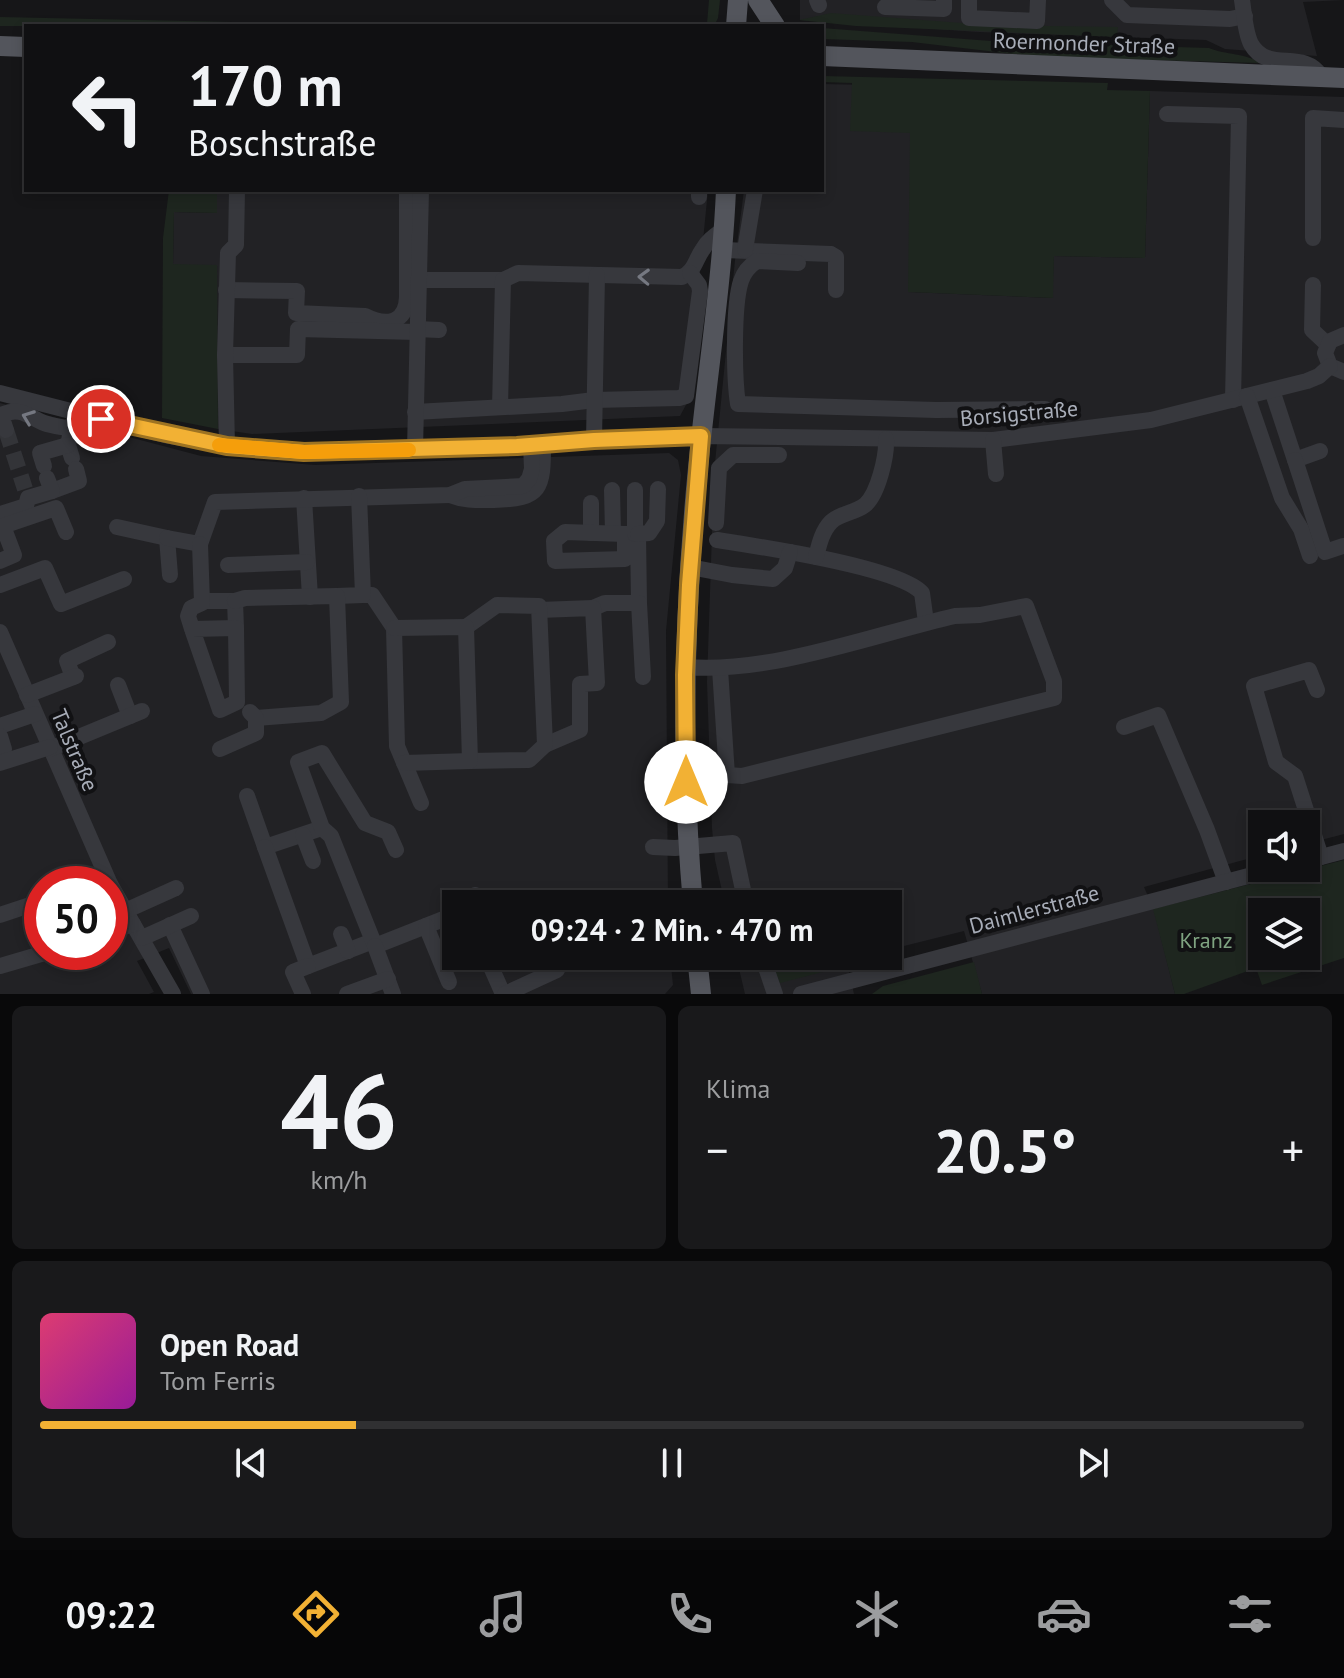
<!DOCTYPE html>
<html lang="de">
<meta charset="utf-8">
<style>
:root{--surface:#101012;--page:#19191b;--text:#f1f3f6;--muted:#9c9d9f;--line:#303032;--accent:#f2b134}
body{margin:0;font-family:"PT Sans",sans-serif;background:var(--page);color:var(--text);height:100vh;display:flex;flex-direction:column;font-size:30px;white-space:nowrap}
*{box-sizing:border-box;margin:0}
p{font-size:26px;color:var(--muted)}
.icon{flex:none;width:44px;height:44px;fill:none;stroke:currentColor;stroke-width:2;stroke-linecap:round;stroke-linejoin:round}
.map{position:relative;height:994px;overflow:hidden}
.drawer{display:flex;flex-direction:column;gap:12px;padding:12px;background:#09090a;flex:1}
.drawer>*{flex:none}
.banner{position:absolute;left:24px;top:24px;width:800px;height:168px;border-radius:0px;box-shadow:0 4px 12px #0003,0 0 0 2px var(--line);background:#101012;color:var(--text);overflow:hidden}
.controls{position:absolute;left:1248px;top:810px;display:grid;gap:16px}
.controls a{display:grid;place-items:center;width:72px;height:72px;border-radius:0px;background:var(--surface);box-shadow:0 4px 12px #0003,0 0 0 2px var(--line);font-size:40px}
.speed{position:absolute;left:24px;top:866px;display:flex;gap:16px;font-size:40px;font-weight:700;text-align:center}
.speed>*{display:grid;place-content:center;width:104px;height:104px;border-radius:50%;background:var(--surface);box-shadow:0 4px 12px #0003,0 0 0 2px var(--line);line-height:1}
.speed .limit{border:12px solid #d22;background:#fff;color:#111}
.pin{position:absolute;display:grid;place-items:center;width:68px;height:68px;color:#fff;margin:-34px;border:4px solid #fff;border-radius:50%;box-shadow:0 2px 8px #0007}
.me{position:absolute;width:88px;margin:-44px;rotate:0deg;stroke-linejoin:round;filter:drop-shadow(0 0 6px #0008)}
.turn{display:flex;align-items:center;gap:28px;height:168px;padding:0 32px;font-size:36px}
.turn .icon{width:104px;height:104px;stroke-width:2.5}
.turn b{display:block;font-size:56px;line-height:68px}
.big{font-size:60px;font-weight:700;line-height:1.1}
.drawer .widget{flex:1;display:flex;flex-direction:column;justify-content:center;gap:12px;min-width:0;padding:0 28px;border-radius:12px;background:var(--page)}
.drawer .dial{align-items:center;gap:0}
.dial b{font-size:104px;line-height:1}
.song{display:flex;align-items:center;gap:24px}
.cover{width:96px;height:96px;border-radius:12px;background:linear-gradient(135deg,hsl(340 70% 55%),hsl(300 70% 35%))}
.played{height:8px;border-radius:4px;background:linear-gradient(90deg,var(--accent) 25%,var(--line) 25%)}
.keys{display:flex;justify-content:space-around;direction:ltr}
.heat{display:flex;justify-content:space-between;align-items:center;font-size:44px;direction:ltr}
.drawer .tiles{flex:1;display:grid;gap:12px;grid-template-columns:1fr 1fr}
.widget:last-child{grid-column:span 2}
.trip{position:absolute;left:442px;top:890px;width:460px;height:80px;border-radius:0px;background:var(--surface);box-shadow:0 4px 12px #0003,0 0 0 2px var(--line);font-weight:700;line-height:80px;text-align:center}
.tabs{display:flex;height:128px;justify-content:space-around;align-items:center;background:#060607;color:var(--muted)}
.tabs .icon{width:56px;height:56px}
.tabs .on{color:var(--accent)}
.tabs b{font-size:36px;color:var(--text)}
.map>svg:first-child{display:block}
</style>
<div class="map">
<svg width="1344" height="994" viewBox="0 0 1344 994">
<rect width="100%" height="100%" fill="#161618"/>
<!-- built -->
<g fill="#222225" fill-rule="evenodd">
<path d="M800,0h544l-41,2 14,54 -92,-7 -19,-9 -227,-8 -179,-12z"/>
<path d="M822,84l89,2 -2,206 143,6 2,-42 91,2 5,-167 194,6v737l-38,10v-20h-44v31l-118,32 10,23 21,84h-193l-18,-63 -76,19v-46h-163l-10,-44 -3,-32 -5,-146 7,-209 21,-213 9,-70h78z"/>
<path d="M217,190h491l-21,213 -7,13 -428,18 -34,-5 -1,-164h-44l1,-53 43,1z"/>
<path d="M0,403l201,53 51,4 63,5 354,-12 9,7 3,15 -15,156 2,273h-212v52h214l3,29 -8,9h-474l-22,-46 -32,13 17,31 -5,2h-149zM42,884h68v68h-68z"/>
<path d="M736,956h128l-18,4 8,34h-109z"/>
</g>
<!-- green -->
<g fill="#1e261f" fill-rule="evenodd">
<path d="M709,0h11l-2,18 -4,8h-384l187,-3 190,1z"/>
<path d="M831,13l157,12 130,2 -1,10 -261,-11 -57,-6z"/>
<path d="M0,17l283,6 -1,3h-282z"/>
<path d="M822,28l182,14 205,6c17,7 37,5 51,15l-184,-5 -63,-4 -101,-12 -90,-3z"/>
<path d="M822,76l286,7 -1,7 43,1 -5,167 -91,-2 -1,42 -145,-6 2,-159 -60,-2 2,-48 -30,-1z"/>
<path d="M169,190h48v23l-43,-1 -1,52 44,1 1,164 -56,-11 1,-180z"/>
<path d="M1344,860v98l-82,27 -6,-17 -72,26h-9l-22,-85zM1262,912h44v44h-44z"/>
<path d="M768,956h116l-104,27z"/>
<path d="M974,962l8,32h-110l11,-8z"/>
</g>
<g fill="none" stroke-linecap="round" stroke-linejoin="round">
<!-- minor-tunnel -->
<path stroke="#333438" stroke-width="16" stroke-dasharray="16 8" stroke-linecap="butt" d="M6,430l19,59"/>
<!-- minor -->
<g stroke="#37383d" stroke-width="16">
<path d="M817,0l2,5"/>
<path d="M969,0v18l68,3 1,-21"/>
<path d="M1112,0l15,15 103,4 15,-3"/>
<path d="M1242,0c2,13 3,32 9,44 17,30 52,4 70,32"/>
<path d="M885,7l59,2v-9"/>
<path d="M1167,114l72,2 -6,284"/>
<path d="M699,197v-7"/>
<path d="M1313,238v-120l31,2"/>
<path d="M723,250l108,4 5,3v33"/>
<path d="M745,250l10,-60"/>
<path d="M798,263l-41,-2c-8,5 -13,11 -16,20 -8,24 -7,97 -3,123l198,6 109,-1"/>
<path d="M419,280h84"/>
<path d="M1313,285l-1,45 16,15"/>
<path d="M226,290l71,1 -1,22 69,3c22,11 41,7 42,-19v-107"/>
<path d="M417,329l22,1"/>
<path d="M1344,335l-14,6 -5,12 5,13 14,6"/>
<path d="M225,355h72l1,-26 119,3"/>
<path d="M1272,390l23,70 25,-9"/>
<path d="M0,393l165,42 62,11 77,6 111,-2 286,-14 292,4 158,-20 156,-39 12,-5 11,-10"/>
<path d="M1247,396l35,102 19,31 9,27"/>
<path d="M500,407l3,-127 15,-7 164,4c13,-6 13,-17 21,-28 5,-9 13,-14 21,-20"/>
<path d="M415,412l147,-8 32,-4 85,-2 7,-2 14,-105 -1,-6 -9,-12"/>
<path d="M6,430l-5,-15c20,-9 28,2 43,8 8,3 18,4 27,6"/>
<path d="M594,440l3,-165"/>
<path d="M993,440l3,34"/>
<path d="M227,446l-2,-91 3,-102 8,-8 1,-55"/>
<path d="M415,450l6,-260"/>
<path d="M72,458l-4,-13 5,-23"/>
<path d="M1295,460l30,92 18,-6"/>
<path d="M44,466l-4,-13 28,-8"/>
<path d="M612,490l1,43"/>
<path d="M52,491l27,-10 -3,-12"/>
<path d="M450,495c15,6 28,5 44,5 48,-1 49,-12 49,-56"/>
<path d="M304,498l6,99"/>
<path d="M591,503v30"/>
<path d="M0,514l26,-8 2,-8 24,-7 -5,-13"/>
<path d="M716,523l3,-55 14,-13h46"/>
<path d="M117,527l50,11 3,37"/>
<path d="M625,534l-60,-2 -11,9 1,20 70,-2v-25h13l1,69"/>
<path d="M635,534v-44"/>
<path d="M638,534l11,-1 8,-12 1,-32"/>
<path d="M167,538l33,6 15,-42 235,-7 15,-6 58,-3 6,-7 3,-10 -1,-24"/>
<path d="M717,540c39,6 182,27 205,53l4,29"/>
<path d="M816,557c3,-12 6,-26 15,-35 9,-9 24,-9 34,-17 13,-11 22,-49 21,-66"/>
<path d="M0,561l14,-6 -11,-29 53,-18 10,24"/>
<path d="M228,565l79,-3"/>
<path d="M690,567l42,8 41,4 12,-11 5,-16"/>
<path d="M0,585l45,-17 16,36 63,-25"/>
<path d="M363,595h9l22,33 3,118 24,57"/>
<path d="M337,596l26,-1 -4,-99"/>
<path d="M202,601h33l1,27"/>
<path d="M235,601l10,-3 92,-2 4,106 -20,11 -65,5"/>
<path d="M593,608l12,-5h34l4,74"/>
<path d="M539,610l54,-2 4,75 -17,1v46l-35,15"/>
<path d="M466,627l31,-22 42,1 6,139 -16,15 -59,1"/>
<path d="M394,628l72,-1 4,134 -66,2"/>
<path d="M192,629l44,-1 1,74 -17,8 -28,-81 -4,-13 3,-8 11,-5 -2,-59"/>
<path d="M0,632l110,252"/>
<path d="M720,669l7,106"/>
<path d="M73,677l-6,-16 41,-19"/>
<path d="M118,685l12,31"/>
<path d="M1317,690l-8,-20 -55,16 22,76 19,14 26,81"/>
<path d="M27,695l49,-19"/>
<path d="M0,726l35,-12"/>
<path d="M1124,727l34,-12 49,115 19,52"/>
<path d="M0,736l4,13 -4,1"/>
<path d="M50,749l92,-38"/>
<path d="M220,749l36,-16v-15l-6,-6"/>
<path d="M0,763l50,-16"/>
<path d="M686,782l41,-7 15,1 312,-78v-17l-28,-75 -46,9 -25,1c-83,19 -185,58 -269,51"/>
<path d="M247,796l18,51 57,-19"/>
<path d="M303,835l10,26"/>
<path d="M265,847l43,119 65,-25"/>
<path d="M653,847l22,1 58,-5 13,61"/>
<path d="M396,850l-8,-18 -23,-9 -43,-70 -24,9 24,66 9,8 44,110 71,-28"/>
<path d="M1306,861l38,-10"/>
<path d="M110,884l63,110"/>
<path d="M475,895l3,9"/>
<path d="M125,911l51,-23"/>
<path d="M0,915l42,-14"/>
<path d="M170,925l32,69"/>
<path d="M426,926l23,56"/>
<path d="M110,931l23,-7"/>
<path d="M341,934l7,17"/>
<path d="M142,938l49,-22"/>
<path d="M375,946l18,48"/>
<path d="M495,956l-4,11 12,27"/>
<path d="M762,956l13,38"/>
<path d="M0,966l48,-14"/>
<path d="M303,994l-10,-22 15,-6"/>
<path d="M347,994l41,-15"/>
<path d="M505,994l52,-24"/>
<path d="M801,994l478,-126"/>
</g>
<!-- major -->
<g stroke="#53555c" stroke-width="20">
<path d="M758,0l17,26"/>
<path d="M736,26l2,-26"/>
<path d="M0,46l26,1"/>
<path d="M822,56l522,22"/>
<path d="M693,904c-13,-145 -9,-291 5,-436 9,-93 24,-185 28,-278"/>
<path d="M697,956l4,38"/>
</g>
</g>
<!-- one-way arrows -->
<defs><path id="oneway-chevron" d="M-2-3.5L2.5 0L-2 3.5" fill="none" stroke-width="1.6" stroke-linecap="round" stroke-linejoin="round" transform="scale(2)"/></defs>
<g stroke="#757881">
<use href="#oneway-chevron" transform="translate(644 277) rotate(-178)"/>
<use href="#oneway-chevron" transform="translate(28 417) rotate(-159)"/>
</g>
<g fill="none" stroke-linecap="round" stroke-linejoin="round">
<defs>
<path id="route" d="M101,419l126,27 77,6 213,-6 77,-6 107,-4 -12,149 -4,90 1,107"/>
</defs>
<!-- route casing -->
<use href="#route" stroke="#9d7322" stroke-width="20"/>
<!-- route -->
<use href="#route" stroke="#f2b134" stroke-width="14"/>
<!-- slow -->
<path stroke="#f59e0b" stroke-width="14" d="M219,445l85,7 105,-2"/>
</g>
<g text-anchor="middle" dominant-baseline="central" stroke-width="8" stroke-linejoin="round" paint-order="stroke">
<!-- street labels -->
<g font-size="22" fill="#a8adb8" stroke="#111113">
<text transform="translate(1084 43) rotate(2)">Roermonder Straße</text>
<text transform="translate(1019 413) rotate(-5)">Borsigstraße</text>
<text transform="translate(75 750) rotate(67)">Talstraße</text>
<text transform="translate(1034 909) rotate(-15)">Daimlerstraße</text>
</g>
<!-- park labels -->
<g font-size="22" fill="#7fa381" stroke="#111113">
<text x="1206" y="940">Kranz</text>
</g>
</g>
</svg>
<div class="controls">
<a><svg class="icon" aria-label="sound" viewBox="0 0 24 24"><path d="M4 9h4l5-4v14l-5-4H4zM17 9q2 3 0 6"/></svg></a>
<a><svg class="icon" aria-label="layers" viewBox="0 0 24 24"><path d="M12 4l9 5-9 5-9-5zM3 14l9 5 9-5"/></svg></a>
</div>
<div class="speed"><div class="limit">50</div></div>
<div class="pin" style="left:101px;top:419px;background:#d93025"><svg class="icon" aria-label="arrive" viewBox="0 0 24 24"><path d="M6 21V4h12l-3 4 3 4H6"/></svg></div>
<svg class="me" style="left:686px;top:782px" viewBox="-20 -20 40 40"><circle r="19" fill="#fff"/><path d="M0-13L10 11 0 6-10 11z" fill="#f2b134"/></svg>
<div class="trip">09:24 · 2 Min. · 470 m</div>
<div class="banner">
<div class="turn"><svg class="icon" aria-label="left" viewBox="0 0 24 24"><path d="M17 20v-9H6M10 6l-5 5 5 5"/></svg><div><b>170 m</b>Boschstraße</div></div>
</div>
</div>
<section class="drawer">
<div class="tiles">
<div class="widget dial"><b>46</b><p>km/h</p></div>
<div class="widget"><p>Klima</p>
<div class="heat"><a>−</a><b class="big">20.5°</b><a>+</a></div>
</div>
<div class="widget">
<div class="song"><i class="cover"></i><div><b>Open Road</b><p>Tom Ferris</p></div></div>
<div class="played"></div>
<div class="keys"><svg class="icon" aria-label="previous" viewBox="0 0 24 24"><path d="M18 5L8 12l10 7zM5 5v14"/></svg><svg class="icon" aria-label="pause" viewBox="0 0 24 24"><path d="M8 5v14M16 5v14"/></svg><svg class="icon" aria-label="next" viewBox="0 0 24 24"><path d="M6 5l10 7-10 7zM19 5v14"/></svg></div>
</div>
</div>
</section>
<nav class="tabs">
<b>09:22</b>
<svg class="icon on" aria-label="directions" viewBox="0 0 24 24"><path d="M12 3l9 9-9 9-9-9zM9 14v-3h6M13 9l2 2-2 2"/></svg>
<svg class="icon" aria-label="music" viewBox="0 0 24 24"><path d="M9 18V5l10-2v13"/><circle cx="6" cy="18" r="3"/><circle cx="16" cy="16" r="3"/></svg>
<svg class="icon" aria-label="phone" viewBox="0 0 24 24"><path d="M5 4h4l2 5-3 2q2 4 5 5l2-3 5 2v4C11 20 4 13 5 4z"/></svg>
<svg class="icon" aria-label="climate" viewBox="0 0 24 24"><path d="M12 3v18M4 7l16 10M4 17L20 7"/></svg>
<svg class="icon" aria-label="car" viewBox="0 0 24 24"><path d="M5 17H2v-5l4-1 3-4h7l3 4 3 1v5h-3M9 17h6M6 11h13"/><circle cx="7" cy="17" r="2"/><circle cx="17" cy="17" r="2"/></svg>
<svg class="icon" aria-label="filters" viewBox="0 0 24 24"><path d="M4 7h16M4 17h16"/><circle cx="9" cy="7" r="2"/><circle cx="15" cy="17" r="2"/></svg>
</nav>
